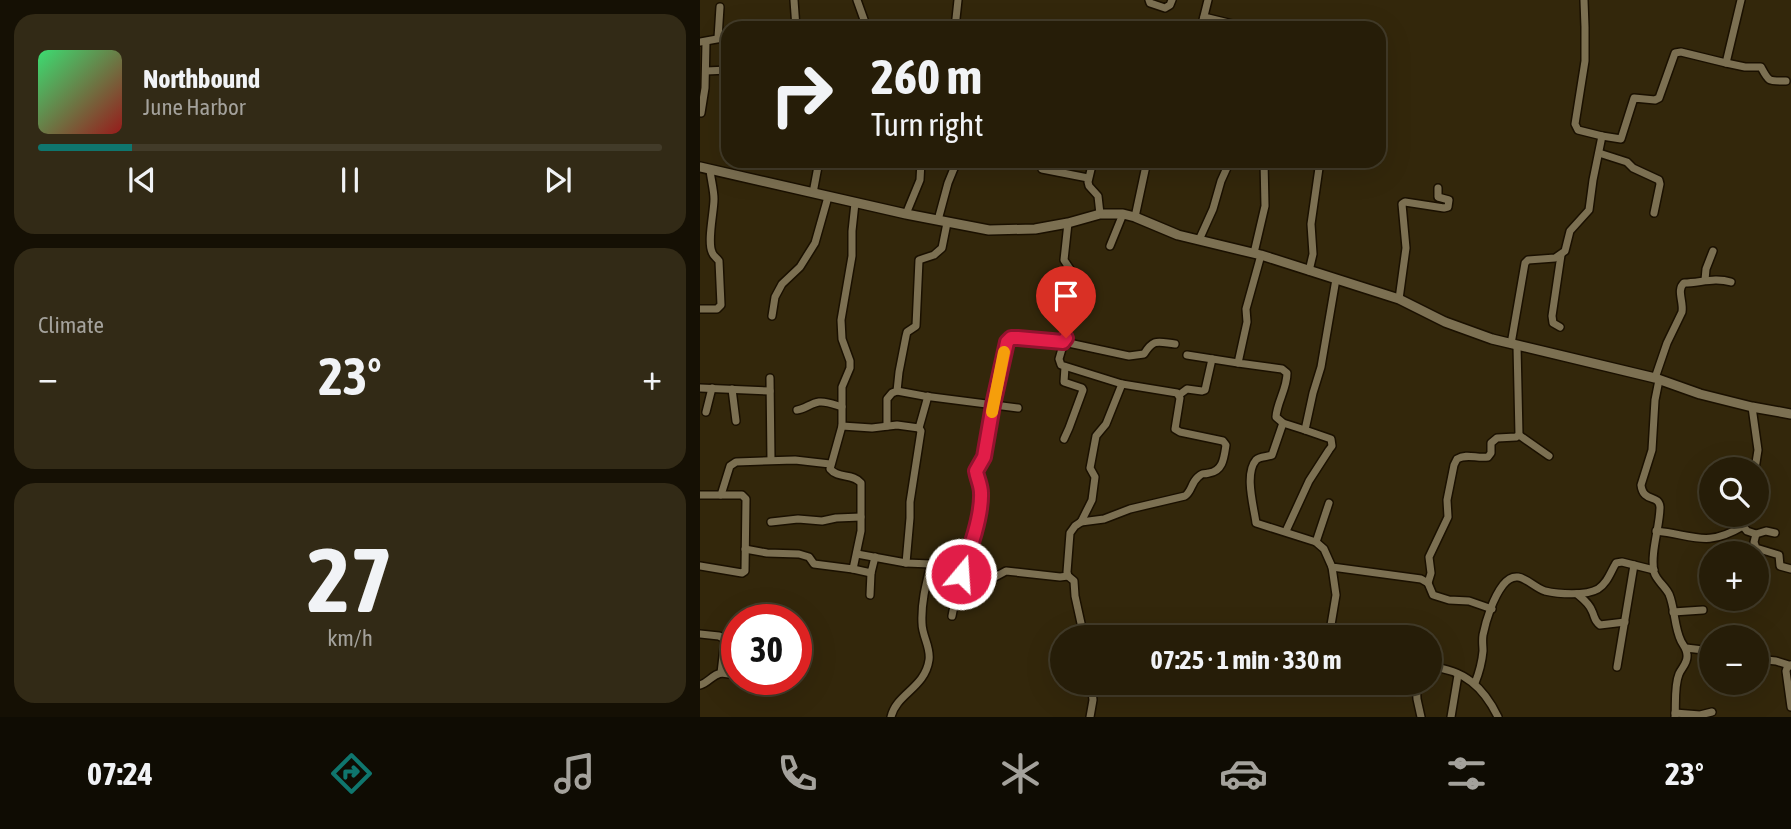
<!DOCTYPE html>
<meta charset="utf-8">
<style>
:root{--surface:#261d08;--page:#322a16;--text:#f1f3f6;--muted:#a4a29c;--line:#423b29;--accent:#0f766e}
body{margin:0;font-family:"Asap Condensed",sans-serif;background:var(--page);color:var(--text);height:100vh;display:flex;flex-direction:column;font-size:26px;white-space:nowrap}
*{box-sizing:border-box;margin:0}
p{font-size:23px;color:var(--muted)}
.icon{flex:none;width:38px;height:38px;fill:none;stroke:currentColor;stroke-width:2;stroke-linecap:round;stroke-linejoin:round}
.map{position:relative;flex:1;overflow:hidden}
.sheet{display:flex;flex-direction:column;gap:14px;padding:14px;background:#151004;width:700px}
.sheet>*{flex:none}
.top-card{position:absolute;left:21px;top:21px;width:665px;height:147px;border-radius:21px;box-shadow:0 7px 28px #0002,0 0 0 2px var(--line);background:#261d08;color:var(--text);overflow:hidden}
.fabs{position:absolute;left:999px;top:457px;display:grid;gap:14px}
.fabs a{display:grid;place-items:center;width:70px;height:70px;border-radius:50%;background:var(--surface);box-shadow:0 7px 28px #0002,0 0 0 2px var(--line);font-size:35px}
.speed{position:absolute;left:21px;top:604px;display:flex;gap:14px;font-size:35px;font-weight:700;text-align:center}
.speed>*{display:grid;place-content:center;width:91px;height:91px;border-radius:50%;background:var(--surface);box-shadow:0 7px 28px #0002,0 0 0 2px var(--line);line-height:1}
.speed .limit{border:10px solid #d22;background:#fff;color:#111}
.pin{position:absolute;display:grid;place-items:center;width:60px;height:60px;color:#fff;margin:-72px -30px;border-radius:50% 50% 50% 0;rotate:-45deg;box-shadow:0 0 7px #0007}
.pin .icon{rotate:45deg}
.me{position:absolute;width:77px;margin:-38px;rotate:18deg;stroke-linejoin:round;filter:drop-shadow(0 0 5px #0008)}
.turn{display:flex;align-items:center;gap:24px;height:147px;padding:0 35px;font-size:32px}
.turn .icon{width:91px;height:91px;stroke-width:2.5}
.turn b{display:block;font-size:49px;line-height:60px}
.big{font-size:52px;font-weight:700;line-height:1.1}
.sheet .widget{flex:1;display:flex;flex-direction:column;justify-content:center;gap:10px;min-width:0;padding:0 24px;border-radius:21px;background:var(--page)}
.sheet .dial{align-items:center;gap:0}
.dial b{font-size:91px;line-height:1}
.song{display:flex;align-items:center;gap:21px}
.cover{width:84px;height:84px;border-radius:10px;background:linear-gradient(135deg,hsl(140 70% 55%),hsl(0 70% 35%))}
.played{height:7px;border-radius:4px;background:linear-gradient(90deg,var(--accent) 15%,var(--line) 15%)}
.keys{display:flex;justify-content:space-around;direction:ltr}
.heat{display:flex;justify-content:space-between;align-items:center;font-size:38px;direction:ltr}
.trip{position:absolute;left:350px;top:625px;width:392px;height:70px;border-radius:35px;background:var(--surface);box-shadow:0 7px 28px #0002,0 0 0 2px var(--line);font-weight:700;line-height:70px;text-align:center}
.menu{display:flex;height:112px;justify-content:space-around;align-items:center;background:#0f0c03;color:var(--muted)}
.menu .icon{width:49px;height:49px}
.menu .selected{color:var(--accent)}
.menu b{font-size:32px;color:var(--text)}
main{display:flex;flex:1;min-height:0}
.map>svg:first-child{display:block}
</style>
<main>
<section class="sheet">
<div class="widget">
<div class="song"><i class="cover"></i><div><b>Northbound</b><p>June Harbor</p></div></div>
<div class="played"></div>
<div class="keys"><svg class="icon" aria-label="previous" viewBox="0 0 24 24"><path d="M18 5L8 12l10 7zM5 5v14"/></svg><svg class="icon" aria-label="pause" viewBox="0 0 24 24"><path d="M8 5v14M16 5v14"/></svg><svg class="icon" aria-label="next" viewBox="0 0 24 24"><path d="M6 5l10 7-10 7zM19 5v14"/></svg></div>
</div>
<div class="widget"><p>Climate</p>
<div class="heat"><a>−</a><b class="big">23°</b><a>+</a></div>
</div>
<div class="widget dial"><b>27</b><p>km/h</p></div>
</section>
<div class="map">
<svg width="1091" height="717" viewBox="0 0 1091 717">
<rect width="100%" height="100%" fill="#33270b"/>
<g fill="none" stroke-linecap="round" stroke-linejoin="round">
<defs>
<g id="minor">
<path d="M94,0l2,28"/>
<path d="M157,0l10,28"/>
<path d="M449,0l1,3 15,5 5,-3 2,-5"/>
<path d="M1041,0l-15,63 19,4h16c8,15 7,14 25,14"/>
<path d="M504,17l45,11"/>
<path d="M255,28l3,-28"/>
<path d="M501,28l7,-28"/>
<path d="M18,38l2,-31"/>
<path d="M0,42l28,-5"/>
<path d="M6,71l22,-1"/>
<path d="M1,113l4,-25 1,-46"/>
<path d="M902,136l19,3 13,-41 21,2 4,-2 16,-45 6,-1 45,11"/>
<path d="M899,153l28,9 6,6 26,12 1,4 -6,29"/>
<path d="M393,161l-5,21 1,4 9,10 2,18"/>
<path d="M342,169l46,9"/>
<path d="M113,193l6,-32"/>
<path d="M206,214l14,-34 1,-19"/>
<path d="M435,217l12,-56"/>
<path d="M238,220l10,-37 9,-22"/>
<path d="M499,240l14,-31 8,-28 9,-20"/>
<path d="M410,246l13,-32"/>
<path d="M554,253l11,-47 -1,-45"/>
<path d="M561,255l-15,54 1,13 -9,41 44,6 5,4c0,16 -10,29 -11,44l7,6 22,7"/>
<path d="M609,271l4,-17 -2,-30 9,-63"/>
<path d="M1005,280l1,-11 7,-18"/>
<path d="M699,299l7,-51 -4,-44 3,-2 39,6 4,-1 1,-7 -11,-3v-9"/>
<path d="M0,309h17l4,-4 -2,-44c-2,-3 -6,-5 -7,-9 -5,-11 2,-40 2,-53 0,-9 -3,-19 -4,-29"/>
<path d="M72,316l3,-19 7,-13 18,-17 15,-24 13,-46"/>
<path d="M860,327l-7,-4 -1,-7 9,-61"/>
<path d="M811,344l14,-81 3,-3 27,-2 10,-7 5,-20 19,-21 4,-30 9,-44 -24,-6 -3,-6 10,-63v-34l-1,-27"/>
<path d="M487,355l51,8"/>
<path d="M70,378l1,82"/>
<path d="M955,378l12,-35 15,-31c2,-10 -6,-22 2,-29 16,0 30,-6 47,-1"/>
<path d="M959,380l-4,20 -3,50 -11,35c2,18 18,9 19,22 0,19 -10,46 -6,65 2,8 11,14 15,22 6,14 5,33 12,47 2,4 6,8 6,14 1,8 -5,12 -8,19 -5,12 -3,30 -4,43"/>
<path d="M0,388l70,3"/>
<path d="M32,389l4,32"/>
<path d="M197,391l27,5 94,12"/>
<path d="M479,395l8,-6 15,2 3,-1 7,-31"/>
<path d="M1052,407l6,43 -3,19"/>
<path d="M97,410c8,-1 14,-7 22,-8 8,-1 16,3 23,5"/>
<path d="M6,412l6,-24"/>
<path d="M583,423l-11,32c-4,2 -12,1 -16,5 -12,14 -2,47 0,63l60,19 8,7 8,18 89,12 7,4 5,12 16,5 20,1 23,8"/>
<path d="M142,426l30,2 25,-3 22,3"/>
<path d="M187,426v-27l5,-6 5,-2 2,-19 7,-36 1,-4 9,-6 3,-66 15,-5 8,-7 5,-25"/>
<path d="M819,435l30,21"/>
<path d="M364,439l5,-11 14,-38 -1,-2 -18,-6 1,-15"/>
<path d="M0,495h21l9,-29 6,-4 59,-2 35,4"/>
<path d="M71,522l27,-3 24,2 14,-3 25,-1"/>
<path d="M381,522l23,-3 26,-10 55,-13c7,-5 6,-13 13,-19 6,-5 3,-2 11,-4 14,-2 15,-15 17,-28l-3,-4 -43,-9 -5,-3 5,-31 -3,-5 -55,-9 -61,-19 -2,-6 5,-17 65,14 15,-2c10,-16 14,-12 31,-10"/>
<path d="M1043,526l4,5 9,3 -2,8 2,6 23,7 1,11 11,3"/>
<path d="M1043,526l2,-12"/>
<path d="M586,531l23,-50 20,-31 3,-4 -1,-7 -26,-9 8,-37 8,-26 15,-88"/>
<path d="M956,531c38,4 50,17 87,-5"/>
<path d="M1056,534l10,-3 9,2"/>
<path d="M616,542l13,-39"/>
<path d="M45,549l22,4 32,1 10,3 5,7 39,5 8,-38v-48c-8,-10 -23,-4 -31,-14l12,-43v-39l8,-19v-7l-8,-22 -1,-19 11,-64v-25l3,-28"/>
<path d="M157,554l49,9 25,1"/>
<path d="M206,563l4,-45v-16l11,-71 -2,-3 9,-32"/>
<path d="M0,566l42,7 3,-2 1,-72 -4,-4h-21"/>
<path d="M153,569l18,4 4,-16"/>
<path d="M728,583l3,-10 -2,-16 19,-40 -1,-17 7,-35 3,-6c10,-6 20,0 31,-2l3,-4v-10l6,-5 19,-1 3,-2 -2,-89"/>
<path d="M877,594c6,5 12,9 15,17 3,6 2,10 8,14l25,-3"/>
<path d="M170,595l1,-22"/>
<path d="M973,612l30,-2"/>
<path d="M252,616l7,-36 4,-13 32,10 11,-6 54,6 8,-1"/>
<path d="M0,634l19,2 6,3 -4,34c-9,2 -13,10 -21,12"/>
<path d="M384,637l-9,-41 -1,-15 -6,-5 -1,-4 3,-39 5,-7 6,-4 11,-22 3,-23 -5,-9 1,-5 5,-27 10,-12 16,-40"/>
<path d="M629,637l7,-42 -4,-28"/>
<path d="M986,648l26,3"/>
<path d="M1057,659l19,2 13,4"/>
<path d="M1091,665l-4,3 -1,3 5,36"/>
<path d="M730,667c34,2 54,21 68,50"/>
<path d="M917,667l17,-102"/>
<path d="M21,673l16,2"/>
<path d="M716,682l1,17 4,18"/>
<path d="M775,683c4,-10 7,-21 8,-32 0,-5 -1,-10 0,-16 3,-15 10,-37 20,-50 15,-19 27,1 42,6 13,3 41,5 53,-2 10,-7 12,-16 18,-26l6,-1 32,8"/>
<path d="M975,713l25,2 12,-3"/>
<path d="M191,717c5,-23 34,-29 38,-57 2,-13 -7,-24 -7,-37 -1,-20 4,-39 9,-59l32,3 4,-8 14,-63 -5,-25 8,-14 9,-52 14,-63 4,-3 7,-1 46,4 2,-4 7,-47 1,-16 -10,-15 4,-37"/>
<path d="M390,717l3,-17 -2,-18"/>
<path d="M751,717l7,-42"/>
</g>
<path id="tertiary" d="M0,167l206,47 83,16 46,-1 33,-6 32,-9h23l12,3 43,18 83,20 138,44 46,23 47,17 163,39 45,16 52,13 39,7"/>
</defs>
<!-- minor casing -->
<use href="#minor" stroke="#1a1000" stroke-width="10"/>
<!-- tertiary casing -->
<use href="#tertiary" stroke="#1a1000" stroke-width="12"/>
<!-- minor -->
<use href="#minor" stroke="#7c7052" stroke-width="7"/>
<!-- tertiary -->
<use href="#tertiary" stroke="#7c7052" stroke-width="9"/>
</g>
<g fill="none" stroke-linecap="round" stroke-linejoin="round">
<defs>
<path id="route" d="M261,574c8,-22 21,-57 20,-81 0,-8 -4,-15 -5,-22l8,-14 9,-52 14,-63 4,-4h7l45,4 3,-4"/>
</defs>
<!-- route casing -->
<use href="#route" stroke="#92132f" stroke-width="18"/>
<!-- route -->
<use href="#route" stroke="#e11d48" stroke-width="12"/>
<!-- slow -->
<path stroke="#f59e0b" stroke-width="12" d="M292,412l12,-60"/>
</g>
</svg>
<div class="fabs">
<a><svg class="icon" aria-label="search" viewBox="0 0 24 24"><circle cx="10" cy="10" r="6"/><path d="M15 15l6 6"/></svg></a>
<a>+</a>
<a>−</a>
</div>
<div class="speed"><div class="limit">30</div></div>
<div class="pin" style="left:366px;top:338px;background:#d93025"><svg class="icon" aria-label="arrive" viewBox="0 0 24 24"><path d="M6 21V4h12l-3 4 3 4H6"/></svg></div>
<svg class="me" style="left:261px;top:574px" viewBox="-20 -20 40 40"><circle r="17" fill="#e11d48" stroke="#fff" stroke-width="3"/><path d="M0-11L8 9 0 5-8 9z" fill="#fff"/></svg>
<div class="trip">07:25 · 1 min · 330 m</div>
<div class="top-card">
<div class="turn"><svg class="icon" aria-label="right" viewBox="0 0 24 24"><path d="M7 20v-9h11M14 6l5 5-5 5"/></svg><div><b>260 m</b>Turn right</div></div>
</div>
</div>
</main>
<nav class="menu">
<b>07:24</b>
<svg class="icon selected" aria-label="directions" viewBox="0 0 24 24"><path d="M12 3l9 9-9 9-9-9zM9 14v-3h6M13 9l2 2-2 2"/></svg>
<svg class="icon" aria-label="music" viewBox="0 0 24 24"><path d="M9 18V5l10-2v13"/><circle cx="6" cy="18" r="3"/><circle cx="16" cy="16" r="3"/></svg>
<svg class="icon" aria-label="phone" viewBox="0 0 24 24"><path d="M5 4h4l2 5-3 2q2 4 5 5l2-3 5 2v4C11 20 4 13 5 4z"/></svg>
<svg class="icon" aria-label="climate" viewBox="0 0 24 24"><path d="M12 3v18M4 7l16 10M4 17L20 7"/></svg>
<svg class="icon" aria-label="car" viewBox="0 0 24 24"><path d="M5 17H2v-5l4-1 3-4h7l3 4 3 1v5h-3M9 17h6M6 11h13"/><circle cx="7" cy="17" r="2"/><circle cx="17" cy="17" r="2"/></svg>
<svg class="icon" aria-label="filters" viewBox="0 0 24 24"><path d="M4 7h16M4 17h16"/><circle cx="9" cy="7" r="2"/><circle cx="15" cy="17" r="2"/></svg>
<b>23°</b>
</nav>
